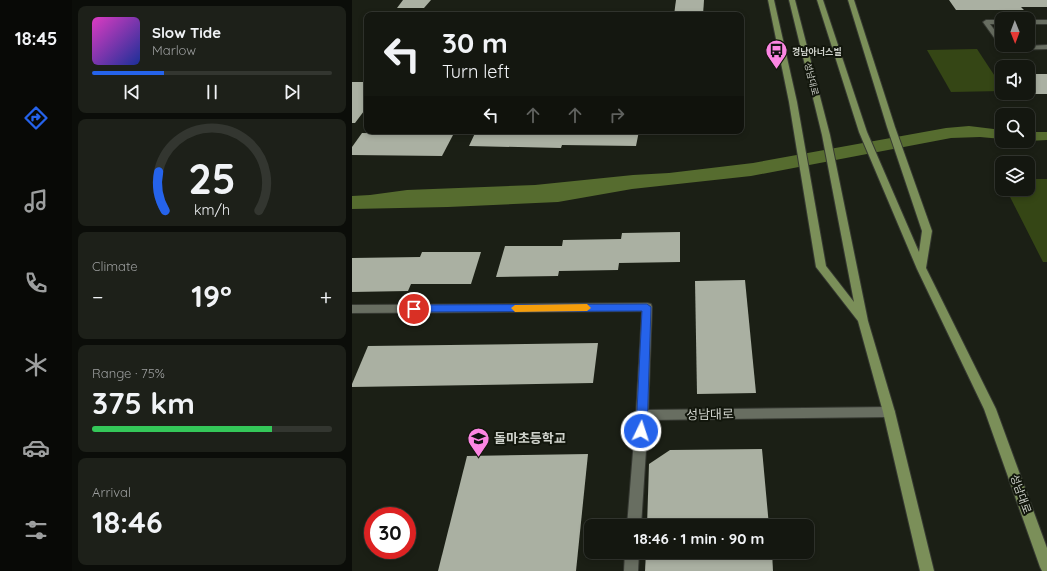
<!DOCTYPE html>
<meta charset="utf-8">
<style>
:root{--surface:#141710;--page:#1d2019;--text:#f1f3f6;--muted:#9d9f9f;--line:#333630;--accent:#2563eb}
body{margin:0;font-family:Quicksand,"Noto Sans KR",sans-serif;background:var(--page);color:var(--text);height:100vh;display:flex;flex-direction:column;font-size:15px;white-space:nowrap}
*{box-sizing:border-box;margin:0}
p{font-size:13px;color:var(--muted)}
.icon{flex:none;width:22px;height:22px;fill:none;stroke:currentColor;stroke-width:2;stroke-linecap:round;stroke-linejoin:round}
.map{position:relative;flex:1;overflow:hidden}
.side{display:flex;flex-direction:column;gap:6px;padding:6px;background:#0b0d09;width:280px}
.side>*{flex:none}
.guide{position:absolute;left:12px;top:12px;width:380px;height:122px;border-radius:8px;box-shadow:0 2px 6px #0003,0 0 0 1px var(--line);background:#141710;color:var(--text);overflow:hidden}
.needle{width:26px;rotate:179deg}
.fabs{position:absolute;left:643px;top:12px;display:grid;gap:8px}
.fabs a{display:grid;place-items:center;width:40px;height:40px;border-radius:8px;background:var(--surface);box-shadow:0 2px 6px #0003,0 0 0 1px var(--line);font-size:20px}
.speed{position:absolute;left:12px;top:507px;display:flex;gap:8px;font-size:20px;font-weight:700;text-align:center}
.speed>*{display:grid;place-content:center;width:52px;height:52px;border-radius:50%;background:var(--surface);box-shadow:0 2px 6px #0003,0 0 0 1px var(--line);line-height:1}
.speed .limit{border:6px solid #d22;background:#fff;color:#111}
.pin{position:absolute;display:grid;place-items:center;width:34px;height:34px;color:#fff;margin:-17px;border:2px solid #fff;border-radius:50%;box-shadow:0 1px 4px #0007}
.me{position:absolute;width:44px;margin:-22px;rotate:4deg;stroke-linejoin:round;filter:drop-shadow(0 0 3px #0008)}
.turn{display:flex;align-items:center;gap:14px;height:84px;padding:0 12px;font-size:18px}
.turn .icon{width:52px;height:52px;stroke-width:2.5}
.turn b{display:block;font-size:28px;line-height:34px}
.lanes{display:flex;align-items:center;height:38px;padding:0 12px;background:#0003;justify-content:center;gap:20px;direction:ltr}
.lanes .off{opacity:.35}
.big{font-size:30px;font-weight:800;line-height:1.1}
.side .widget{flex:1;display:flex;flex-direction:column;justify-content:center;gap:6px;min-width:0;padding:0 14px;border-radius:8px;background:var(--page)}
.side .dial{align-items:center;gap:0}
.dial svg{height:104px;overflow:visible;fill:none;stroke:var(--line);stroke-width:7;stroke-linecap:round;text-anchor:middle}
.dial text{fill:var(--text);stroke:none}
.song{display:flex;align-items:center;gap:12px}
.cover{width:48px;height:48px;border-radius:6px;background:linear-gradient(135deg,hsl(310 70% 55%),hsl(230 70% 35%))}
.played{height:4px;border-radius:2px;background:linear-gradient(90deg,var(--accent) 30%,var(--line) 30%)}
.keys{display:flex;justify-content:space-around;direction:ltr}
.heat{display:flex;justify-content:space-between;align-items:center;font-size:22px;direction:ltr}
.charge{height:6px;border-radius:3px;background:linear-gradient(90deg,#34c759 75%,var(--line) 0)}
.trip{position:absolute;left:232px;top:519px;width:230px;height:40px;border-radius:8px;background:var(--surface);box-shadow:0 2px 6px #0003,0 0 0 1px var(--line);font-weight:800;line-height:40px;text-align:center}
main{display:flex;flex:1;min-height:0}
.tabs{display:flex;flex-direction:column;width:72px;justify-content:space-around;align-items:center;background:#080906;color:var(--muted)}
.tabs .icon{width:28px;height:28px}
.tabs .active{color:var(--accent)}
.tabs b{font-size:18px;color:var(--text)}
.map>svg:first-child{display:block}
</style>
<main>
<nav class="tabs">
<b>18:45</b>
<svg class="icon active" aria-label="directions" viewBox="0 0 24 24"><path d="M12 3l9 9-9 9-9-9zM9 14v-3h6M13 9l2 2-2 2"/></svg>
<svg class="icon" aria-label="music" viewBox="0 0 24 24"><path d="M9 18V5l10-2v13"/><circle cx="6" cy="18" r="3"/><circle cx="16" cy="16" r="3"/></svg>
<svg class="icon" aria-label="phone" viewBox="0 0 24 24"><path d="M5 4h4l2 5-3 2q2 4 5 5l2-3 5 2v4C11 20 4 13 5 4z"/></svg>
<svg class="icon" aria-label="climate" viewBox="0 0 24 24"><path d="M12 3v18M4 7l16 10M4 17L20 7"/></svg>
<svg class="icon" aria-label="car" viewBox="0 0 24 24"><path d="M5 17H2v-5l4-1 3-4h7l3 4 3 1v5h-3M9 17h6M6 11h13"/><circle cx="7" cy="17" r="2"/><circle cx="17" cy="17" r="2"/></svg>
<svg class="icon" aria-label="filters" viewBox="0 0 24 24"><path d="M4 7h16M4 17h16"/><circle cx="9" cy="7" r="2"/><circle cx="15" cy="17" r="2"/></svg>
</nav>
<section class="side">
<div class="widget">
<div class="song"><i class="cover"></i><div><b>Slow Tide</b><p>Marlow</p></div></div>
<div class="played"></div>
<div class="keys"><svg class="icon" aria-label="previous" viewBox="0 0 24 24"><path d="M18 5L8 12l10 7zM5 5v14"/></svg><svg class="icon" aria-label="pause" viewBox="0 0 24 24"><path d="M8 5v14M16 5v14"/></svg><svg class="icon" aria-label="next" viewBox="0 0 24 24"><path d="M6 5l10 7-10 7zM19 5v14"/></svg></div>
</div>
<div class="widget dial"><svg viewBox="0 0 100 80">
<path d="M14 69A42 42 0 1 1 86 69"/>
<path d="M14 69A42 42 0 0 1 9 39" stroke="#2563eb"/>
<text x="50" y="56" font-size="32" font-weight="700">25</text>
<text x="50" y="72" font-size="11">km/h</text>
</svg></div>
<div class="widget"><p>Climate</p>
<div class="heat"><a>−</a><b class="big">19°</b><a>+</a></div>
</div>
<div class="widget"><p>Range · 75%</p><b class="big">375 km</b><div class="charge"></div></div>
<div class="widget"><p>Arrival</p><b class="big">18:46</b></div>
</section>
<div class="map">
<svg width="695" height="571" viewBox="0 0 695 571">
<rect width="100%" height="100%" fill="#1b1f15"/>
<!-- green -->
<g fill="#354615">
<path d="M625,49l25,38v4l-51,1 -24,-42z"/>
<path d="M676,179h19v83h-4l-37,-73h22z"/>
</g>
<!-- water -->
<g fill="#566c2f">
<path d="M617,126l33,4v9l-22,-2 -29,1 -200,38 -119,13 -74,13 -110,5 -96,2v-13l18,-1 37,-5 128,-5 98,-10 36,-2 84,-10 193,-35z"/>
<path d="M676,132h19v8l-19,1z"/>
</g>
<!-- building -->
<g fill="#aab0a2">
<path d="M51,0h28l-7,8h-27z"/>
<path d="M324,0h28l-1,15h-29z"/>
<path d="M597,0h98v7h-26l3,3h-68z"/>
<path d="M642,74h8v13z"/>
<rect x="676" y="74" width="19" height="20"/>
<path d="M0,82h15v25l-12,16h-3z"/>
<path d="M124,131h163l-3,15 -74,-1 -1,3 -92,-2z"/>
<path d="M10,133l91,2 -11,21 -90,-1v-8z"/>
<path d="M328,232v30l-61,1 -1,7 -59,1 -1,5 -62,1 9,-31h57l1,-6 58,-1 1,-6z"/>
<path d="M70,252h59l-10,32h-60l-3,7 -56,1v-34l68,-1z"/>
<path d="M393,280l11,113 -59,1 -2,-113z"/>
<path d="M246,343l-5,40 -241,4v-3l16,-38z"/>
<path d="M410,449l7,77h-122l2,-62 21,-14z"/>
<path d="M236,454l-12,117h-138l29,-115z"/>
<path d="M294,552h126l1,19h-128z"/>
</g>
<g fill="none" stroke-linecap="round" stroke-linejoin="round">
<defs>
<g id="service">
<path d="M634,20h16v4h-12l12,16v5h3l2,2 40,-2v4l-44,1 -20,-28z"/>
<rect x="676" y="20" width="19" height="4"/>
<path d="M295,303l4,1 1,3 -4,108 -2,4 -4,1 -4,-1 -2,-4 6,-104 -290,2v-8z"/>
</g>
<g id="minor">
<path d="M537,407l4,1 2,4 -2,4 -4,1 -241,3 -7,106h-14l9,-111 2,-4 4,-1z"/>
<path d="M273,552h14l-1,19h-14z"/>
</g>
<g id="primary">
<path d="M416,0h6l23,102 29,164 28,36 -32,-167 -33,-135h6l35,135 38,186 27,91 39,159h-14l-37,-159 -25,-91 -42,-54 -27,-165z"/>
<path d="M465,0h6l44,132 52,120 3,-21 -35,-104 -39,-127h6l41,127 37,104 -6,37 70,141 51,139v23h-5l-2,-4 -56,-158 -67,-140 -58,-137z"/>
</g>
</defs>
<!-- service casing -->
<use href="#service" stroke="#363932" stroke-width="2"/>
<!-- minor casing -->
<use href="#minor" stroke="#363932" stroke-width="2"/>
<!-- primary casing -->
<use href="#primary" stroke="#363932" stroke-width="2"/>
<!-- service -->
<use href="#service" fill="#686e61" fill-rule="evenodd"/>
<!-- minor -->
<use href="#minor" fill="#686e61" fill-rule="evenodd"/>
<!-- primary -->
<use href="#primary" fill="#7b8f59" fill-rule="evenodd"/>
</g>
<!-- route -->
<path fill="#2563eb" stroke="#184099" d="M295,304l4,3 -4,124 -2,4 -4,1 -4,-1 -1,-4 6,-120 -228,1 -5,-3 5,-4z"/>
<!-- slow -->
<path fill="#f59e0b" d="M235,304l4,4 -4,3 -72,1 -4,-4 4,-3z"/>
<!-- icons -->
<defs>
<symbol id="bus-pin" viewBox="-11 -11 22 30"><path d="M0 17L-7.5 6A9.5 9.5 0 1 1 7.5 6Z" fill="#fc86e3" stroke="#12160c"/><path d="M-5-6H5V4H4V6H2V4H-2V6H-4V4H-5ZM-3.5-4V0h7V-4ZM-3.5 1.2v1.5H-2V1.2ZM2 1.2v1.5H3.5V1.2Z" fill="#111"/></symbol>
<symbol id="school-pin" viewBox="-11 -11 22 30"><path d="M0 17L-7.5 6A9.5 9.5 0 1 1 7.5 6Z" fill="#fc86e3" stroke="#12160c"/><path d="M0-5L7-2L0 1L-7-2ZM-4 1L0 2.5L4 1V4Q0 6-4 4Z" fill="#111"/></symbol>
</defs>
<g fill-rule="evenodd">
<use href="#bus-pin" x="412" y="38" width="25" height="34"/>
<use href="#school-pin" x="114" y="426" width="25" height="34"/>
</g>
<g text-anchor="middle" dominant-baseline="central" stroke-width="4" stroke-linejoin="round" paint-order="stroke">
<!-- far-poi labels -->
<g font-size="9" font-weight="bold" fill="#cfd2cb" stroke="#12160c" text-anchor="start">
<text x="440" y="51">경남아너스빌</text>
</g>
<!-- far-street labels -->
<g font-size="9" fill="#cfd2cb" stroke="#12160c">
<text transform="translate(460 79) rotate(76)">성남대로</text>
</g>
<!-- street labels -->
<g font-size="11" fill="#cfd2cb" stroke="#12160c">
<text transform="translate(669 494) rotate(70)">성남대로</text>
</g>
<!-- near-street labels -->
<g font-size="13" fill="#cfd2cb" stroke="#12160c">
<text transform="translate(358 414) rotate(-1)">성남대로</text>
</g>
<!-- near-poi labels -->
<g font-size="13" font-weight="bold" fill="#cfd2cb" stroke="#12160c" text-anchor="start">
<text x="142" y="438">돌마초등학교</text>
</g>
</g>
</svg>
<div class="fabs">
<a><svg class="needle" viewBox="-14 -14 28 28"><path d="M0-13l5 13h-10z" fill="#e53935"/><path d="M0 13l5-13h-10z" fill="#9d9f9f"/></svg></a>
<a><svg class="icon" aria-label="sound" viewBox="0 0 24 24"><path d="M4 9h4l5-4v14l-5-4H4zM17 9q2 3 0 6"/></svg></a>
<a><svg class="icon" aria-label="search" viewBox="0 0 24 24"><circle cx="10" cy="10" r="6"/><path d="M15 15l6 6"/></svg></a>
<a><svg class="icon" aria-label="layers" viewBox="0 0 24 24"><path d="M12 4l9 5-9 5-9-5zM3 14l9 5 9-5"/></svg></a>
</div>
<div class="speed"><div class="limit">30</div></div>
<div class="pin" style="left:62px;top:309px;background:#d93025"><svg class="icon" aria-label="arrive" viewBox="0 0 24 24"><path d="M6 21V4h12l-3 4 3 4H6"/></svg></div>
<svg class="me" style="left:289px;top:431px" viewBox="-20 -20 40 40"><circle r="17" fill="#2563eb" stroke="#fff" stroke-width="3"/><path d="M0-11L8 9 0 5-8 9z" fill="#fff"/></svg>
<div class="trip">18:46 · 1 min · 90 m</div>
<div class="guide">
<div class="turn"><svg class="icon" aria-label="left" viewBox="0 0 24 24"><path d="M17 20v-9H6M10 6l-5 5 5 5"/></svg><div><b>30 m</b>Turn left</div></div>
<div class="lanes"><svg class="icon" aria-label="left" viewBox="0 0 24 24"><path d="M17 20v-9H6M10 6l-5 5 5 5"/></svg><svg class="icon off" aria-label="ahead" viewBox="0 0 24 24"><path d="M12 20V5M6 11l6-6 6 6"/></svg><svg class="icon off" aria-label="ahead" viewBox="0 0 24 24"><path d="M12 20V5M6 11l6-6 6 6"/></svg><svg class="icon off" aria-label="right" viewBox="0 0 24 24"><path d="M7 20v-9h11M14 6l5 5-5 5"/></svg></div>
</div>
</div>
</main>
